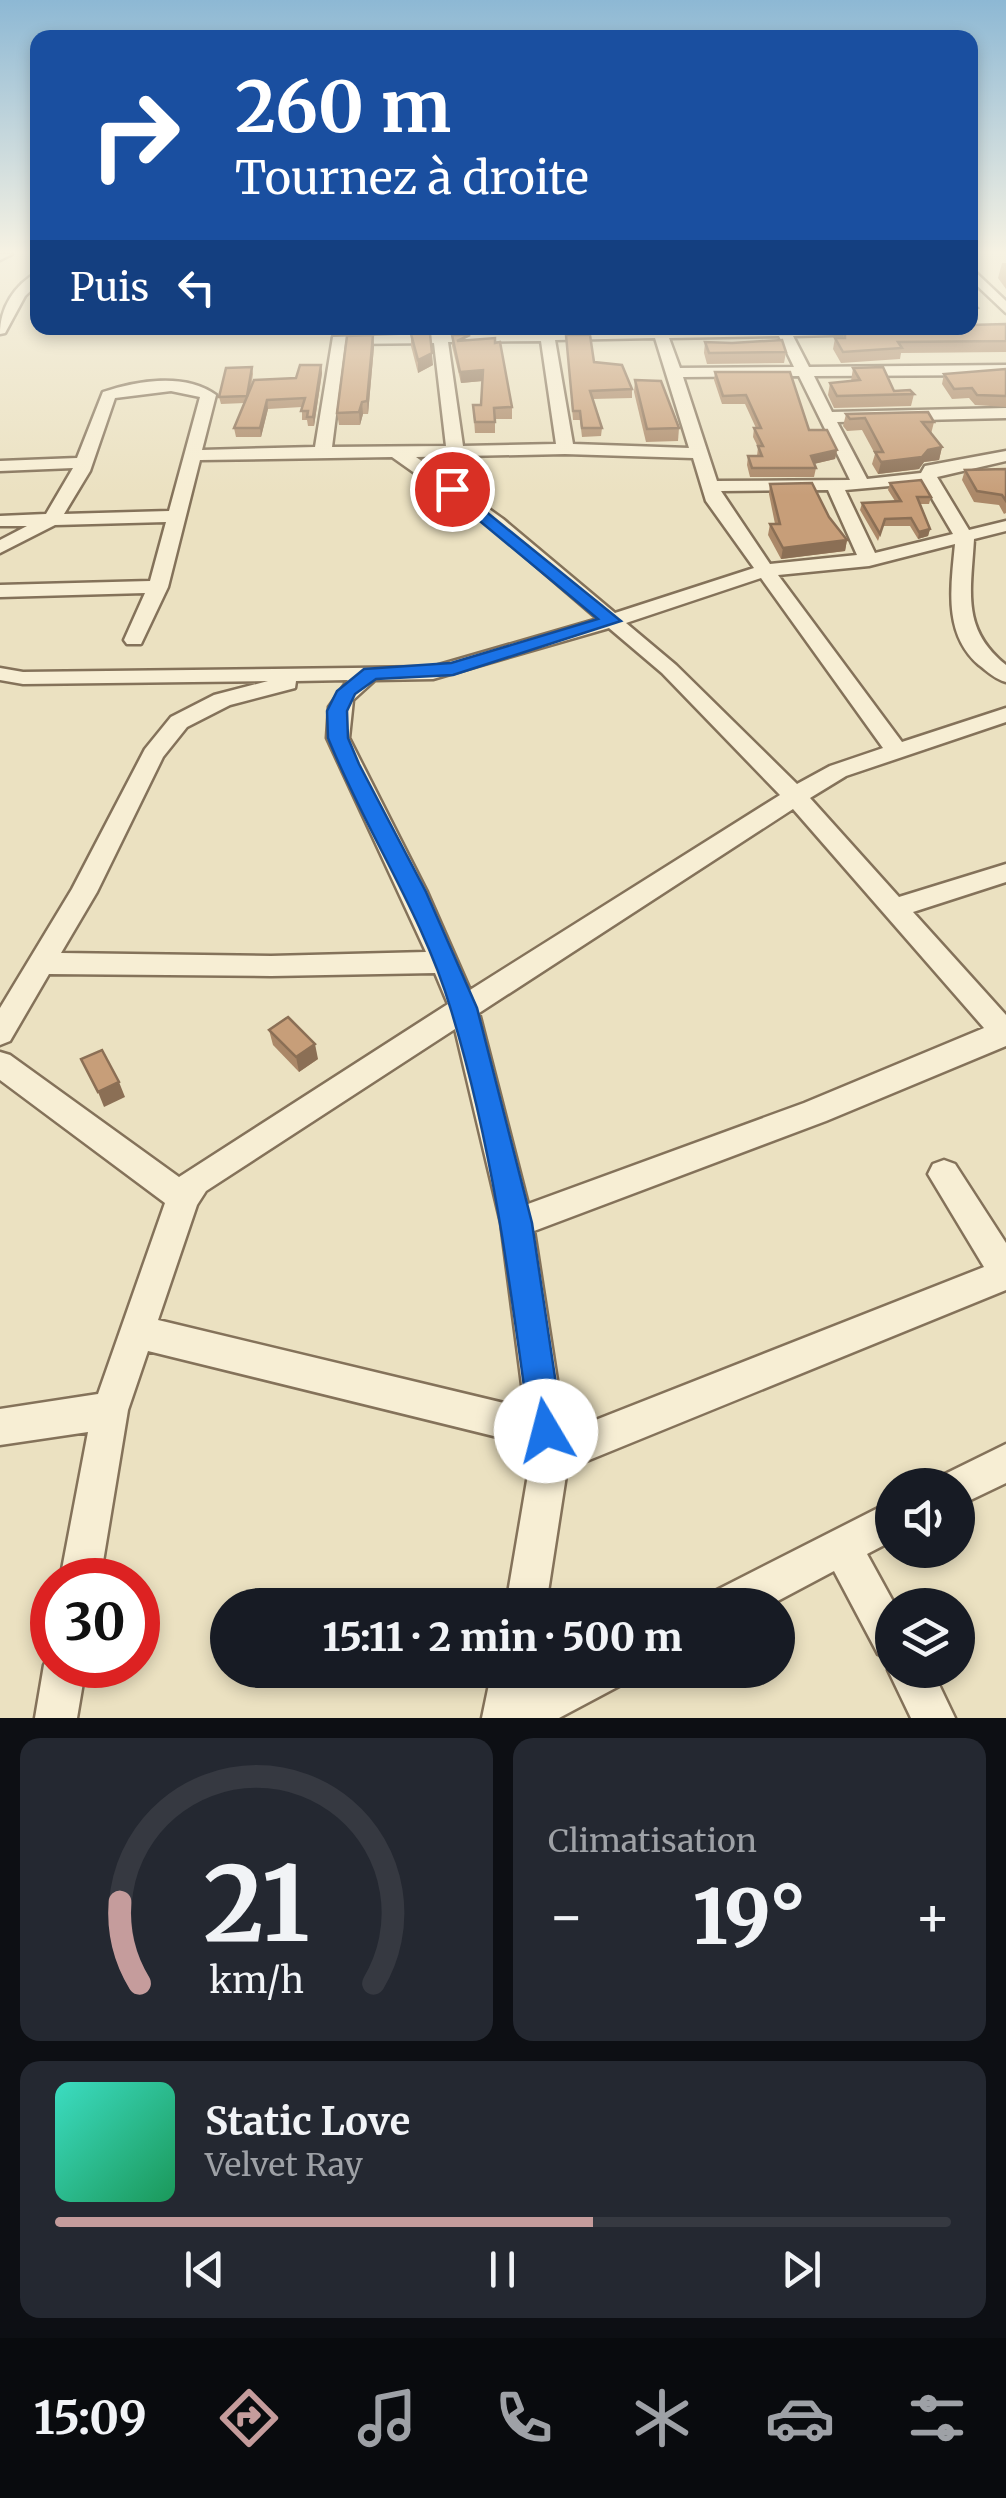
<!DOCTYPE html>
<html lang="fr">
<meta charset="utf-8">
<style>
:root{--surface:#171b24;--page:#242831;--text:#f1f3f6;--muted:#9ea1a6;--line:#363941;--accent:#c59c9c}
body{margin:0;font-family:Merriweather,serif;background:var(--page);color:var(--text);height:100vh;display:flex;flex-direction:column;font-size:38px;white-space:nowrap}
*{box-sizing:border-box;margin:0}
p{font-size:32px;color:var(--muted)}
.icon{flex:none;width:55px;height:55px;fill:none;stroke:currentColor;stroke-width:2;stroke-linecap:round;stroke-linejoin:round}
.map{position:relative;height:1718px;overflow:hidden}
.panel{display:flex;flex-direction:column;gap:20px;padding:20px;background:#0d0f14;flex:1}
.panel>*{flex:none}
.top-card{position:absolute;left:30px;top:30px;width:948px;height:305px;border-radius:20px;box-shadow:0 5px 15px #0003;background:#1a4fa0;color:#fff;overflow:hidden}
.buttons{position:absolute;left:875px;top:1468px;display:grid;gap:20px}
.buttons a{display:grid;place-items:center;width:100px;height:100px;border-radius:50%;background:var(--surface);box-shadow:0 5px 15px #0003;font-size:50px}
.speed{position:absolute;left:30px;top:1558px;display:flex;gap:20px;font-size:50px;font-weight:700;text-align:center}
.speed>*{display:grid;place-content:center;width:130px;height:130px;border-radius:50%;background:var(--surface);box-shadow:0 5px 15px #0003;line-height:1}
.speed .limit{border:15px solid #d22;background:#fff;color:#111}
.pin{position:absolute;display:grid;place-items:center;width:85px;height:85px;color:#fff;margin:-42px;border:5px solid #fff;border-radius:50%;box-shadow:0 2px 10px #0007}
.me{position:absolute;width:110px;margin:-55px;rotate:352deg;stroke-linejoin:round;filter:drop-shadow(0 0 8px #0008)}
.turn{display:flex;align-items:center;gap:35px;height:210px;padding:0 40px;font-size:45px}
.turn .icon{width:130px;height:130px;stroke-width:2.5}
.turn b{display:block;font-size:70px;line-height:85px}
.then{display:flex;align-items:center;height:95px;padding:0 40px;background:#0003;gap:20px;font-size:38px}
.big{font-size:75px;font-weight:800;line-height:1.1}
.panel .card{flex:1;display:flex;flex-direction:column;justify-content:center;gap:15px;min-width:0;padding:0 35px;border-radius:20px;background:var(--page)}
.panel .dial{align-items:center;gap:0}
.dial svg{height:260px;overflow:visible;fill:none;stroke:var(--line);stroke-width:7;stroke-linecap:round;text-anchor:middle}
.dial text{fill:var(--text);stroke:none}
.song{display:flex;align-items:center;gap:30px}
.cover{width:120px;height:120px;border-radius:15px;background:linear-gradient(135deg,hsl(170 70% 55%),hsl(150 70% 35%))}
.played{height:10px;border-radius:5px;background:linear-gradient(90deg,var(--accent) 60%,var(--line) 60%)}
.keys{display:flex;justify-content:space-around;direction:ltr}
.heat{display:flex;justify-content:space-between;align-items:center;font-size:55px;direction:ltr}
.panel .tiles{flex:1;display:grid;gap:20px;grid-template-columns:1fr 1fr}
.card:last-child{grid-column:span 2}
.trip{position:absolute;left:210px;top:1588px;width:585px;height:100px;border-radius:50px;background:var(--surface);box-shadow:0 5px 15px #0003;font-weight:800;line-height:100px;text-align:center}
.tab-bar{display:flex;height:160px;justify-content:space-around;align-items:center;background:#090b0e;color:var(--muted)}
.tab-bar .icon{width:70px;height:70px}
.tab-bar .current{color:var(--accent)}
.tab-bar b{font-size:45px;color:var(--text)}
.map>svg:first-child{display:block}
</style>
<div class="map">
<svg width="1006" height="1718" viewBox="0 0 1006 1718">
<rect width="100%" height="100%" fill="#ebe1c1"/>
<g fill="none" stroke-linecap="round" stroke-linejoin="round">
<defs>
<g id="street">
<path d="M0,254h12l-12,6z"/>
<path d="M970,267l36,34v12l-36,-34z"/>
<path d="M38,272v12l-13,12 -20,37 -5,1c0,-26 14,-49 38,-62z"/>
<path d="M432,328h14l1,6 93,-2 -1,-4h14l1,4 327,-4v5l-5,1 -83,2 16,31 197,-2v10l-192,1 18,36 174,-4v10l-169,4 30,57 54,-6 4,-7 81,-15v10l-69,16 32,53 37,-9v10l-32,8c-3,53 -13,90 32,126v17c-11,-3 -18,-10 -27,-17 -36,-31 -28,-78 -24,-121l-86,22 -91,9 124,167 104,-34v14l-160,54 -36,22 89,99 107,-33v18l-93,30 93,103v31l-180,75 -292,110 31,201 419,-165 -56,-93 5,-10 11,-4 11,4 51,79v47l-439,179 -21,136h-40l25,-148 -1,-12 -382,-94 -20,59 -28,170h-40l28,-148 -88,13v-36l98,-15 67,-191 -165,-123v-28l10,3 169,122 269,-173 -13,-31 -164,3 -222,-2 -39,67 -10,4v-37l72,-119 73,-140 26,-32 43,-22 54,-14 -245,3 -23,-4v-12l23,4 409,-5 166,-48 -107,-92 -99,-70 -192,3 -32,127 -27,57h-14l-3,-4 21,-47 -145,4v-12l150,-4 16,-59 -111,3 -55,28v-13l27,-14h-27v-10l46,-2 27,-46 -73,3v-10l77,-3 26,-66c33,-11 82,-20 113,3l-14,55 113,-3 18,-110 100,-3zM779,336l15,31 -114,1 -11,-30zM655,338l34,110 -116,-4 -18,-104zM541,341l15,103 -93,2 -15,-104zM434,343l12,103 -114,1 13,-103zM799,376l51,104 -133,1 -34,-104zM171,391l29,6 -31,114 -105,3 26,-43 25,-73zM565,454l128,4 13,43 48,67 -139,45 -112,-94 -87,-62zM923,483l30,51 -78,19 -30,-63zM828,490l29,65 -87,9 -49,-73zM761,578l122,170 -53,18 -33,18 -121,-119 -50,-42zM609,628l53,45 118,122 -310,195 -43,-98 -78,-154 4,-38 22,-20 58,-1zM348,680l-19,27 -2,31 99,214 -155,4 -210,-3 36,-61 66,-135 24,-30 43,-22 65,-17 1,-7zM793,809l191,219 -180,75 -276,101 -49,-191zM455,1029l46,194 24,185 -367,-88 39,-115 9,-14z"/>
<path d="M1006,1444v39l-48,23v-21h-18l5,-11z"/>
<path d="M892,1501v40l-25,13 28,51 -3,65h40l23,48h-44l-23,-48 4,-10 -14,-6 -44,-83 -64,34h-61l6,-14z"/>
<path d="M52,1649v16h34l-9,53h-42l9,-53z"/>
<path d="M492,1670h42l-4,17 33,-17h64l-6,15 -62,33h-77z"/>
</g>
</defs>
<!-- street casing -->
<use href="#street" stroke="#84725a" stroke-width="5"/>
<!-- street -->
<use href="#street" fill="#f7eed4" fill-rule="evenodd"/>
</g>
<!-- wall -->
<g fill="#ab8868">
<path d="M1002,263h4v26l-8,-11z"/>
<path d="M1006,324v28l-105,1 -1,6 -59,4 -8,-14 2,-11h8l2,-10z"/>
<path d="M411,334l22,31 -15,8 -7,-27z"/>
<path d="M373,335l1,12 -6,67h-5l-3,11h-21l-2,-12z"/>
<path d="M452,335l18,5 42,67v12h-17v14h-20l-2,-28h8l1,-24 -21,2 -9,-37z"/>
<path d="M566,335l28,27 38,27v9l-39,1 9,29 -1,8 -19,1 -2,-17h-7z"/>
<path d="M705,342l81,10 -2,11 -77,1 -3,-11z"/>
<path d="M321,365l1,8 -8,53h-6l-1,-6h-5v-13l-34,2 -7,28h-25l-2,-9 11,-25 -24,1 -2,-7 33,-30 1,7 -2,14 45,-10z"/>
<path d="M853,368l41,23 20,3 -3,12 -77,2 -6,-13 2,-12 21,-2z"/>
<path d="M1006,369v38l-31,-2 -6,-7 -17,1 -10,-15 2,-10z"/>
<path d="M715,372l94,58 28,20 -2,9 -21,5 2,4 -2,9h-64l-3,-12 1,-9h9l1,-9 -5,-10 1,-9h2l-11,-24h-23l-8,-24z"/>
<path d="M635,380l44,48 -1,13 -32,1 -12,-50z"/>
<path d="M846,414l88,8 -3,12 11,13 -3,13 -15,2 -5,7 -41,5 -6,-10 3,-10 -13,-24 -15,1 -4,-5z"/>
<path d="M1006,469v44l-2,1 -5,-9 -25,-3 -12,-22 3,-10z"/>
<path d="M890,483l41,14 -2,7h-9l10,25 -2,7 -10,3 -8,-13h-27l-5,15 -18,-31 2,-7 33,-2 -7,-11z"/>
<path d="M770,484l59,33 18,23 -2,11 -64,8 -13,-24 2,-11h5l-6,-30z"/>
<path d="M269,1030l49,29 -19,13 -26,-27z"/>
</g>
<!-- shaded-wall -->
<g fill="#8b6f55">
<path d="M978,308l-3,11 -5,3v-9z"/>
<path d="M373,335l1,12 -6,67 -1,-13z"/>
<path d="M432,353l1,12 -15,8v-13z"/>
<path d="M321,365l1,8 -8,53 -1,-9z"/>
<path d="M483,370v11l-22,2 -1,-11z"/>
<path d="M267,400l1,9 -7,28 -1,-9z"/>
<path d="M362,402l1,12 -3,11 -1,-13z"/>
<path d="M942,447l-3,13 -15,2 -5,7 -41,5 3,-12z"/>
<path d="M837,450l-2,9 -26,6 2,-9z"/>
<path d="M930,529l-2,7 -10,3 1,-7z"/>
<path d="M847,540l-2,11 -64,8 2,-11z"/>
<path d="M315,1044l3,15 -19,13 -3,-15z"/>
<path d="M119,1082l6,15 -21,10 -6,-15z"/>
</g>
<!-- building -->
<g fill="#c79e79" stroke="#8b6f55" stroke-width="2.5">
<path d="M970,300l8,8 -8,5z"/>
<path d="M1006,324v17l-108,1 4,6 -59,4 -8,-14h10v-10h125v-3z"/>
<path d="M411,334h19l2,19 -14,7z"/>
<path d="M373,335l-6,66 -5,1 -3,10 -22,1 10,-77z"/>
<path d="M452,335h18l-13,6 38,-3v5l5,-1 12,65 -18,1 1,14h-20l-2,-17h8l2,-35 -23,2z"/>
<path d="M566,335h24l4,27 28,3 10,24 -42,2 12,37h-20l-2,-17h-7z"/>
<path d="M782,340l4,12 -77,1 -4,-11 27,1z"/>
<path d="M300,365h21l-8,52h-6l1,-6h-7l4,-13 -38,2 -7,28h-26l20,-48 42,-2z"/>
<path d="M252,367l-5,29 -28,1 7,-29z"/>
<path d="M883,367l11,24 16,-1 4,4 -77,2 -7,-13 30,-3 -7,-12z"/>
<path d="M1006,369v27l-29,-1 -5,-7 -18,1 -10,-15z"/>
<path d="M715,372h75l19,58h18l10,20 -26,6 5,12h-64l-4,-12h14l-4,-10h5l-9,-18h7l-15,-33 -23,1z"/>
<path d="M635,380l26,1 18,47 -32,1z"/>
<path d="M928,412l6,10h-12l20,25 -14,3 -6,7 -41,5 -6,-10h8l-18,-34 -15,1 -4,-5z"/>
<path d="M1006,469v32l-4,-6 -25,-4 -12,-21z"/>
<path d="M921,480l10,17h-14l13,32 -11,3 -8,-14 -26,1 -5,15 -18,-31 39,-2 -11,-18z"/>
<path d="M812,483l17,34 18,23 -64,8 -13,-24h10l-10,-40z"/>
<path d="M288,1017l27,27 -19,13 -27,-27z"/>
<path d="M102,1050l17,32 -21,10 -17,-33z"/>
</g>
<!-- sky -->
<linearGradient id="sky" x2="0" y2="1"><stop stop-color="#8db8d4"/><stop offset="0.51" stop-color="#f6f2e3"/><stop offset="1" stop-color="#f6f2e3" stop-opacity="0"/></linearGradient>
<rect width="1006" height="495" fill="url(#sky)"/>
<!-- route -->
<path fill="#1a73e8" stroke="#114b97" stroke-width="2.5" d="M452,484l169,137 -168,54 -77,4 -21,15 -8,17 1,27 11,26 67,128 51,116 55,215 31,208 -5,12 -12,5 -12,-5 -4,-12c-19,-142 -37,-284 -79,-421 -28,-95 -86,-180 -123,-272l-1,-27 10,-20 27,-22 87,-6 147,-44 -152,-126 -2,-4z"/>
</svg>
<div class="buttons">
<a><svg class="icon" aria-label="sound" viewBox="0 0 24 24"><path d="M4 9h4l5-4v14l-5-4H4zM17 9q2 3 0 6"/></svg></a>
<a><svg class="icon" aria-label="layers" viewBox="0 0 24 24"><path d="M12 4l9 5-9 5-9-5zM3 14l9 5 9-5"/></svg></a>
</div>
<div class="speed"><div class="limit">30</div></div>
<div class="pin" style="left:452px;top:489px;background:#d93025"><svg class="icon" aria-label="arrive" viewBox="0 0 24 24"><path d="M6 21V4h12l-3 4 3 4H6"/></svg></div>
<svg class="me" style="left:546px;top:1431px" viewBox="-20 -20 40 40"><circle r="19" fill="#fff"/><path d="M0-13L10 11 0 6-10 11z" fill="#1a73e8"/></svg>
<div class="trip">15:11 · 2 min · 500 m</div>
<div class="top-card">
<div class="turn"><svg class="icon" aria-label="right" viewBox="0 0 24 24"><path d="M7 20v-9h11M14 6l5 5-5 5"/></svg><div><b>260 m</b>Tournez à droite</div></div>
<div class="then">Puis<svg class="icon" aria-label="left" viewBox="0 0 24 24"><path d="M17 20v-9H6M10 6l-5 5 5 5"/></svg></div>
</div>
</div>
<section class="panel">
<div class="tiles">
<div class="card dial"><svg viewBox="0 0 100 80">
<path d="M14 69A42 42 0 1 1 86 69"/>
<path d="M14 69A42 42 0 0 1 8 44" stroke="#c59c9c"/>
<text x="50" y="56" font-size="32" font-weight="700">21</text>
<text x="50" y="72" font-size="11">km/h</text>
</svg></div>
<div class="card"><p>Climatisation</p>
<div class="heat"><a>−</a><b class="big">19°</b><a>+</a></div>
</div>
<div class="card">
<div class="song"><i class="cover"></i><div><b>Static Love</b><p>Velvet Ray</p></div></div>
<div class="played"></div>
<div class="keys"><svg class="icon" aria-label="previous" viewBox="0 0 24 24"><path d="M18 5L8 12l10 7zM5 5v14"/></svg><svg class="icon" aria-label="pause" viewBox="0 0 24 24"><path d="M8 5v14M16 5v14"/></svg><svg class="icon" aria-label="next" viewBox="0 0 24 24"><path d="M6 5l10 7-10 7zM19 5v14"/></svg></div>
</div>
</div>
</section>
<nav class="tab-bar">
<b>15:09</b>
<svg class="icon current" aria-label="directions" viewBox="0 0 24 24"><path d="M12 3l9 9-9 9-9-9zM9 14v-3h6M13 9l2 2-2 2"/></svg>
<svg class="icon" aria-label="music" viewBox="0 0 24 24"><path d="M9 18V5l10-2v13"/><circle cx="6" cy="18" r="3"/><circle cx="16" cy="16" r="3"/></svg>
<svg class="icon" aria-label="phone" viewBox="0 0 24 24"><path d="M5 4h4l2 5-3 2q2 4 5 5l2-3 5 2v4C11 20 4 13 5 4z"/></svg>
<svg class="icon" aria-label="climate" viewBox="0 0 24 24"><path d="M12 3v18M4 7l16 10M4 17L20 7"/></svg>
<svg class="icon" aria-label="car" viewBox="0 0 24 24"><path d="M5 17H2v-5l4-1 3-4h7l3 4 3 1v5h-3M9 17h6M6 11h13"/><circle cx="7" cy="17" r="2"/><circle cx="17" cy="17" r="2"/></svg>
<svg class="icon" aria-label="filters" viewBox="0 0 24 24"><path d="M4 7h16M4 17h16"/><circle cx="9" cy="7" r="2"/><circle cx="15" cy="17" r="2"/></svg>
</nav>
